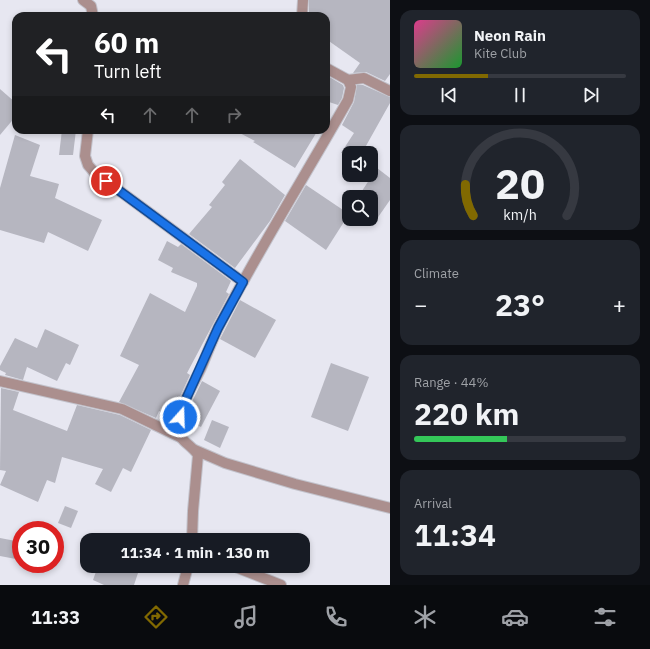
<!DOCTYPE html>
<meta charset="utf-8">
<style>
:root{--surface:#171b24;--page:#20242c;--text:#f1f3f6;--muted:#9ea1a6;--line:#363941;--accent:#816901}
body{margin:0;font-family:"IBM Plex Sans",sans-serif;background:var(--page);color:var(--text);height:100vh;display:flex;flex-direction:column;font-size:15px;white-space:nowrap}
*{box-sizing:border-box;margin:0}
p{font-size:13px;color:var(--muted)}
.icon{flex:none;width:22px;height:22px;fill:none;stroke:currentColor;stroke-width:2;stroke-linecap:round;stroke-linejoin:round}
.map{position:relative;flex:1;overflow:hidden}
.panel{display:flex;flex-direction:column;gap:10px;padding:10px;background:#0d0f14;width:260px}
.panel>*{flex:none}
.hud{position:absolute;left:12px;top:12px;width:318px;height:122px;border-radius:12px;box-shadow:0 2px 6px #0003;background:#202124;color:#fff;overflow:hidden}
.buttons{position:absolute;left:342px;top:146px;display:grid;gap:8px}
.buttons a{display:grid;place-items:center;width:36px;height:36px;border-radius:8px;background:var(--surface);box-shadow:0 2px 6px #0003;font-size:20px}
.speed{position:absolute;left:12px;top:521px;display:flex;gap:8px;font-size:20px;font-weight:700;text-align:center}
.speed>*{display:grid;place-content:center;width:52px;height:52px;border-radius:50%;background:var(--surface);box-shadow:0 2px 6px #0003;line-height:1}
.speed .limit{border:6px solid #d22;background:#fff;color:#111}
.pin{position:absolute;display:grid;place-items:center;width:34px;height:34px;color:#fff;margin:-17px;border:2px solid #fff;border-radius:50%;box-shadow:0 1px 4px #0007}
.me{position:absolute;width:44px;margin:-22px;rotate:20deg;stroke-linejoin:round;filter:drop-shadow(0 0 3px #0008)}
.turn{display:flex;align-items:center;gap:14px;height:84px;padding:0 16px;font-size:18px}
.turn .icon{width:52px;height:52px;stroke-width:2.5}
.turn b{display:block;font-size:28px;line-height:34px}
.lanes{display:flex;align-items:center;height:38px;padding:0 16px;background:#0003;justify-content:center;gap:20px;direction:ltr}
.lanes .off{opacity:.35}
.big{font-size:30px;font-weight:700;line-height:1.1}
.panel .card{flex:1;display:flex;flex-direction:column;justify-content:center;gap:6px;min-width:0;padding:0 14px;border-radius:12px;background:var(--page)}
.panel .dial{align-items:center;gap:0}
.dial svg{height:104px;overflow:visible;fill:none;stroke:var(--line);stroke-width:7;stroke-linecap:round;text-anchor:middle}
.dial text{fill:var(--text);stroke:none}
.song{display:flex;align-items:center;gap:12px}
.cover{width:48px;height:48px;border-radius:6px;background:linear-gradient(135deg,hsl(330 70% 55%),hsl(130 70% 35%))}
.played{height:4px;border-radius:2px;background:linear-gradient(90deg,var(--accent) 35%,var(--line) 35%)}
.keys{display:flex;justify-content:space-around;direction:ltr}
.heat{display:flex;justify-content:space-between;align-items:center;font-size:22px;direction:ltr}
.charge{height:6px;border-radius:3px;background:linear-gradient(90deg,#34c759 44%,var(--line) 0)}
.trip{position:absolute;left:80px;top:533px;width:230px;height:40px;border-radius:12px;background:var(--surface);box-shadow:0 2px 6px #0003;font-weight:700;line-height:40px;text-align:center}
.tab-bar{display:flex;height:64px;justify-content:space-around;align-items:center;background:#090b0e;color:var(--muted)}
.tab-bar .icon{width:28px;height:28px}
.tab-bar .on{color:var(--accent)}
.tab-bar b{font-size:18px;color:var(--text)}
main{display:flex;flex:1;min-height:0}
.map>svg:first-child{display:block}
</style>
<main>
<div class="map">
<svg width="390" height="585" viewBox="0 0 390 585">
<rect width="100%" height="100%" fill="#e7e7f1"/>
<!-- building -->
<g fill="#b6b6c0">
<path d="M309,0h81v74l-5,7 -19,-9 -13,1 7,-10 -34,-24v-23h-17z"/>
<path d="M326,75l17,10 1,3 -2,10 -4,7 -12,-4z"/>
<path d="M357,85h6l27,12v6l-28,50h-21l13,-20 -12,-8 12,-23z"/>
<path d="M0,89l16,14v13l-16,19z"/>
<path d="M62,130h14l-3,25h-14z"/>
<path d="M234,130h84l-23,38 -42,-26 2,-1z"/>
<path d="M15,135l25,10 -10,31 29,8 -4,14 47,22 -14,31 -40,-19 -4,11 -44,-13v-42z"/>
<path d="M240,159l45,36 -15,26 -35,47 -46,-34 23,-27 -3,-2 16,-20 -3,-3z"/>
<path d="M377,168l13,10v22l-16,23 -6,-4h3v-22h-13z"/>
<path d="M306,185l43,29 -23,36 -41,-29z"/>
<path d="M167,241l11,6 3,-3 50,37 -5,11 3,2 -42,79 3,2 -13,28 -5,15 -13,-7 -3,7 -37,-16 20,-37 -19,-9 30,-63 35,19 12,-26v-3l-26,-11 2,-4 -15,-8z"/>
<path d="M240,300l36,20 -21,38 -35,-19z"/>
<path d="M45,329l34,16 -9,20 -4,-2 -9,18 -30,-14 -4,13 -18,-5 1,-2 -6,-3v-4l15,-28 22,10z"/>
<path d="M331,363l38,14 -21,54 -37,-14z"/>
<path d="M202,381l18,10 -19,36 -16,-8 4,-11z"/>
<path d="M1,388l18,4 -6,18 54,21 10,-26 43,10 31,15 -20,42 -8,-4 -12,24 -16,-8 8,-15 -41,-12 -7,26 -8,-3 -9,22 -38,-17 6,-14 -6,-1z"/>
<path d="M212,420l17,7 -9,21 -16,-8z"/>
<path d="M65,506l13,5 -7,17 -13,-5z"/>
<path d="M0,538l21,4v18l-21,-4z"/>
<path d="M98,566h30l11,4 -5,15h-30l-11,-5z"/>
</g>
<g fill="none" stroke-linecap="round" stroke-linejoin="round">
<defs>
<g id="minor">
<path d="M83,0l8,6 2,10"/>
<path d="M302,16l1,-16"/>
<path d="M348,80l16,-2 26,13"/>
<path d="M88,130l-3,26 3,9 6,7 149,110"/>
<path d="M0,381l122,28 58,28"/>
<path d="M195,450l30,13 70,21 95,24"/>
<path d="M192,540l1,-29 5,-56c-7,-11 -20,-14 -20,-28 -1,-16 16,-44 23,-59 6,-14 11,-28 18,-42 40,-77 86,-150 129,-226l3,-13 -3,-7 -22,-12"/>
<path d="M233,566l48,19"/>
<path d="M183,585l5,-19"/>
</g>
</defs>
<!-- minor casing -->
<use href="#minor" stroke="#c2c2cb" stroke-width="12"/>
<!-- minor -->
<use href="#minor" stroke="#ab8f8e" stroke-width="10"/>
</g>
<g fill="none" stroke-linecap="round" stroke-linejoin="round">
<defs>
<path id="route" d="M106,181l137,101 -25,46 -36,80 -2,9"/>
</defs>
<!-- route casing -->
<use href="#route" stroke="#114b97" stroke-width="10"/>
<!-- route -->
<use href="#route" stroke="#1a73e8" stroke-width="7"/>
</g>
</svg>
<div class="buttons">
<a><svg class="icon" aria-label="sound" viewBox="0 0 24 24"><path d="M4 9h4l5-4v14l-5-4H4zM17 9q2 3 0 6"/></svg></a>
<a><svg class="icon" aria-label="search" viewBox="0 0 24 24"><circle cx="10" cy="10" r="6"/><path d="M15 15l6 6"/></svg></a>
</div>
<div class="speed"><div class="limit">30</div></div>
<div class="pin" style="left:106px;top:181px;background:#d93025"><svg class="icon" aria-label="arrive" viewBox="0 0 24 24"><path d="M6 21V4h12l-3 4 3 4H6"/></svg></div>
<svg class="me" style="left:180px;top:417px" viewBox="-20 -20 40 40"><circle r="17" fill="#1a73e8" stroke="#fff" stroke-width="3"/><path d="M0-11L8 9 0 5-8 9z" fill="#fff"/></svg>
<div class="trip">11:34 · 1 min · 130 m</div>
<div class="hud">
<div class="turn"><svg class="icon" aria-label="left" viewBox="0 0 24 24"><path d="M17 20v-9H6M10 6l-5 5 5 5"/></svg><div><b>60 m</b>Turn left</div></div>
<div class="lanes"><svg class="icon" aria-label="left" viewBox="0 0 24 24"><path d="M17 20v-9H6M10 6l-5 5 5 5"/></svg><svg class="icon off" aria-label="ahead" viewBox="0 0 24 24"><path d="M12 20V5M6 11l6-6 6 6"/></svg><svg class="icon off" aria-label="ahead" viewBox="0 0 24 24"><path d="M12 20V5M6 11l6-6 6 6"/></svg><svg class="icon off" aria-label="right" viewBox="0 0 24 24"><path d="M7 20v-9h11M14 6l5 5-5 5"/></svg></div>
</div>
</div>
<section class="panel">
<div class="card">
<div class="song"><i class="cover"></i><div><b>Neon Rain</b><p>Kite Club</p></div></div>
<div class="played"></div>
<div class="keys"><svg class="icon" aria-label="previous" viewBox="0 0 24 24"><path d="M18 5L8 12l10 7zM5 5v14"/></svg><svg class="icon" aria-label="pause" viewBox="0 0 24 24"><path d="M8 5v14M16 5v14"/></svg><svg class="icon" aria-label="next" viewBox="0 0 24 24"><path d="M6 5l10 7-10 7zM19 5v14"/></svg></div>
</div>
<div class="card dial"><svg viewBox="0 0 100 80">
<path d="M14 69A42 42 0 1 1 86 69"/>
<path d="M14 69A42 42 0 0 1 8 45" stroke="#816901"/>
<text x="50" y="56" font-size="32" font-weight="700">20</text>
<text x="50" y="72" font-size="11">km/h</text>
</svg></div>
<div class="card"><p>Climate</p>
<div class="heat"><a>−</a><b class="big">23°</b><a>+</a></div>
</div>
<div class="card"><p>Range · 44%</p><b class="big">220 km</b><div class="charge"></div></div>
<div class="card"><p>Arrival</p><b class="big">11:34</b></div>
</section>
</main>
<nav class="tab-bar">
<b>11:33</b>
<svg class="icon on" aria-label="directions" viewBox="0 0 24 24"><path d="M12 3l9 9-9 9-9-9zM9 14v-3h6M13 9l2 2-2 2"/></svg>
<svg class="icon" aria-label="music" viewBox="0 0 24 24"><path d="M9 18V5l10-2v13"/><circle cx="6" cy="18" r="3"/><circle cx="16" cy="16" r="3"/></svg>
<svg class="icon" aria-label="phone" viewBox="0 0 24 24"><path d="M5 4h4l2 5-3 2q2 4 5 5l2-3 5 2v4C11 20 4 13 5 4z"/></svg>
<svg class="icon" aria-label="climate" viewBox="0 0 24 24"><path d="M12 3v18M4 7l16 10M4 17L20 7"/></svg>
<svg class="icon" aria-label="car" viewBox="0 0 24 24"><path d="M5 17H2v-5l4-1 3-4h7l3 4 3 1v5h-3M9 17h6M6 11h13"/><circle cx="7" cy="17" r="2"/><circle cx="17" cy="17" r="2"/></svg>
<svg class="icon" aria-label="filters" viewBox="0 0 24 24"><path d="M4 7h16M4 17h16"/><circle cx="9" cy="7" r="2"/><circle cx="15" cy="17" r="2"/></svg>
</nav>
